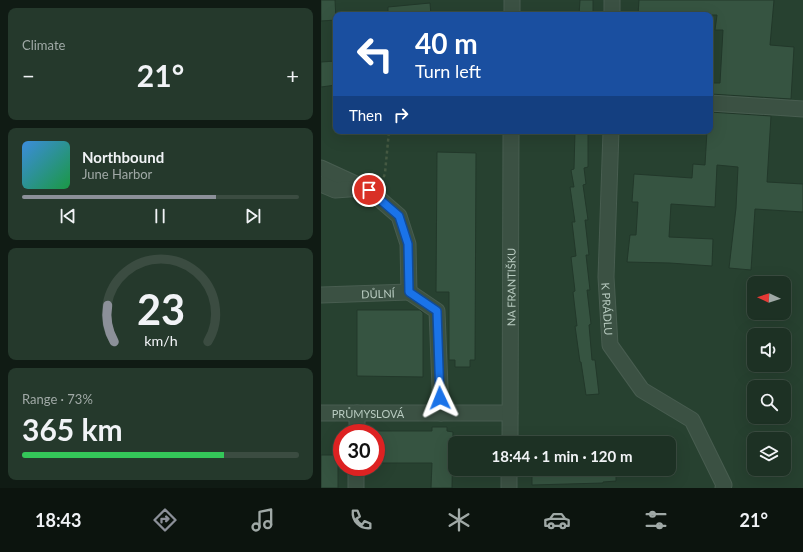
<!DOCTYPE html>
<meta charset="utf-8">
<style>
:root{--surface:#1d3124;--page:#25392c;--text:#f1f3f6;--muted:#a0a9a6;--line:#3b4c41;--accent:#8c9099}
body{margin:0;font-family:Lato,sans-serif;background:var(--page);color:var(--text);height:100vh;display:flex;flex-direction:column;font-size:15px;white-space:nowrap}
*{box-sizing:border-box;margin:0}
p{font-size:13px;color:var(--muted)}
.icon{flex:none;width:22px;height:22px;fill:none;stroke:currentColor;stroke-width:2;stroke-linecap:round;stroke-linejoin:round}
.map{position:relative;flex:1;overflow:hidden}
.sheet{display:flex;flex-direction:column;gap:8px;padding:8px;background:#101b14;width:321px}
.sheet>*{flex:none}
.hud{position:absolute;left:12px;top:12px;width:380px;height:122px;border-radius:8px;box-shadow:0 4px 16px #0002,0 0 0 1px var(--line);background:#1a4fa0;color:#fff;overflow:hidden}
.needle{width:26px;rotate:274deg}
.buttons{position:absolute;left:426px;top:276px;display:grid;gap:8px}
.buttons a{display:grid;place-items:center;width:44px;height:44px;border-radius:8px;background:var(--surface);box-shadow:0 4px 16px #0002,0 0 0 1px var(--line);font-size:20px}
.speed{position:absolute;left:12px;top:424px;display:flex;gap:8px;font-size:20px;font-weight:700;text-align:center}
.speed>*{display:grid;place-content:center;width:52px;height:52px;border-radius:50%;background:var(--surface);box-shadow:0 4px 16px #0002,0 0 0 1px var(--line);line-height:1}
.speed .limit{border:6px solid #d22;background:#fff;color:#111}
.pin{position:absolute;display:grid;place-items:center;width:34px;height:34px;color:#fff;margin:-17px;border:2px solid #fff;border-radius:50%;box-shadow:0 1px 4px #0007}
.me{position:absolute;width:44px;margin:-22px;rotate:358deg;stroke-linejoin:round;filter:drop-shadow(0 0 3px #0008)}
.turn{display:flex;align-items:center;gap:14px;height:84px;padding:0 16px;font-size:18px}
.turn .icon{width:52px;height:52px;stroke-width:2.5}
.turn b{display:block;font-size:28px;line-height:34px}
.then{display:flex;align-items:center;height:38px;padding:0 16px;background:#0003;gap:8px;font-size:15px}
.big{font-size:30px;font-weight:700;line-height:1.1}
.sheet .card{flex:1;display:flex;flex-direction:column;justify-content:center;gap:6px;min-width:0;padding:0 14px;border-radius:8px;background:var(--page)}
.sheet .dial{align-items:center;gap:0}
.dial svg{height:104px;overflow:visible;fill:none;stroke:var(--line);stroke-width:7;stroke-linecap:round;text-anchor:middle}
.dial text{fill:var(--text);stroke:none}
.song{display:flex;align-items:center;gap:12px}
.cover{width:48px;height:48px;border-radius:6px;background:linear-gradient(135deg,hsl(210 70% 55%),hsl(140 70% 35%))}
.played{height:4px;border-radius:2px;background:linear-gradient(90deg,var(--accent) 70%,var(--line) 70%)}
.keys{display:flex;justify-content:space-around;direction:ltr}
.heat{display:flex;justify-content:space-between;align-items:center;font-size:22px;direction:ltr}
.charge{height:6px;border-radius:3px;background:linear-gradient(90deg,#34c759 73%,var(--line) 0)}
.trip{position:absolute;left:127px;top:436px;width:228px;height:40px;border-radius:8px;background:var(--surface);box-shadow:0 4px 16px #0002,0 0 0 1px var(--line);font-weight:700;line-height:40px;text-align:center}
.menu{display:flex;height:64px;justify-content:space-around;align-items:center;background:#0c140e;color:var(--muted)}
.menu .icon{width:28px;height:28px}
.menu .current{color:var(--accent)}
.menu b{font-size:18px;color:var(--text)}
main{display:flex;flex:1;min-height:0}
.map>svg:first-child{display:block}
</style>
<main>
<section class="sheet">
<div class="card"><p>Climate</p>
<div class="heat"><a>−</a><b class="big">21°</b><a>+</a></div>
</div>
<div class="card">
<div class="song"><i class="cover"></i><div><b>Northbound</b><p>June Harbor</p></div></div>
<div class="played"></div>
<div class="keys"><svg class="icon" aria-label="previous" viewBox="0 0 24 24"><path d="M18 5L8 12l10 7zM5 5v14"/></svg><svg class="icon" aria-label="pause" viewBox="0 0 24 24"><path d="M8 5v14M16 5v14"/></svg><svg class="icon" aria-label="next" viewBox="0 0 24 24"><path d="M6 5l10 7-10 7zM19 5v14"/></svg></div>
</div>
<div class="card dial"><svg viewBox="0 0 100 80">
<path d="M14 69A42 42 0 1 1 86 69"/>
<path d="M14 69A42 42 0 0 1 9 41" stroke="#8c9099"/>
<text x="50" y="56" font-size="32" font-weight="700">23</text>
<text x="50" y="72" font-size="11">km/h</text>
</svg></div>
<div class="card"><p>Range · 73%</p><b class="big">365 km</b><div class="charge"></div></div>
</section>
<div class="map">
<svg width="482" height="488" viewBox="0 0 482 488">
<rect width="100%" height="100%" fill="#274130"/>
<!-- building -->
<g fill="#365441" stroke="#22382a">
<path d="M0,0h14l1,20 -15,1z"/>
<path d="M259,0h13v15h-14z"/>
<path d="M318,0h135l-4,45 24,2 -3,52 -81,-5 1,-11h9l3,-53h-8l2,-15h-79z"/>
<path d="M109,3l1,12h-43v-8z"/>
<path d="M15,61v24l-15,2v-25z"/>
<path d="M389,112l61,4 -4,66 36,2v28l-48,-3 -4,61 -22,-2 7,-60 2,-41 -21,-2 -2,42 -44,-3 -2,33 44,2 -1,27 -42,-3 -43,-1 3,-27h6l2,-33h-6l2,-28 58,4 1,-14 12,1 2,-34h3z"/>
<path d="M254,131h13v36l-4,1 2,16 -3,1 5,35h-3l4,35h-3l4,35h-3l4,34 -2,1 3,35h3l4,34 -13,1 -5,-33h-1l-5,-36h2l-4,-34 2,-1 -4,-34 5,-1 -4,-34h3l-5,-35h4l-3,-17 3,-1z"/>
<path d="M116,152l39,1 -1,207h-5v7h-15v-7h-6v-68h-13z"/>
<path d="M36,310h63l3,3v64l-66,-1z"/>
<path d="M111,427h15v4l6,1 -1,56h-21l1,-25h-56v-32h56z"/>
<rect x="0" y="455" width="17" height="33"/>
<path d="M211,469h84v12l-13,1v1l-71,2z"/>
</g>
<g fill="none" stroke-linecap="round" stroke-linejoin="round">
<defs>
<g id="minor">
<path d="M191,15v-15"/>
<path d="M291,15v-15"/>
<path d="M389,103l93,6"/>
<path id="s1" d="M290,131l-5,146 4,68 32,45 50,30 32,65 -1,3"/>
<path d="M0,168l48,22 30,26 9,28 1,48"/>
<path d="M0,184l14,6 28,-2"/>
<path d="M88,292l28,19 4,102"/>
<path id="s2" d="M0,295l88,-3"/>
<path id="s3" d="M0,413h189"/>
<path d="M36,433v-20"/>
<path id="s4" d="M189,443l1,-312"/>
<path d="M35,488v-21"/>
<path d="M188,488v-19"/>
</g>
</defs>
<!-- minor casing -->
<use href="#minor" stroke="#485d50" stroke-width="17"/>
<!-- path -->
<path stroke="#455942" stroke-width="2.5" stroke-dasharray="3 3" stroke-linecap="butt" d="M61,183l3,-10 4,-42"/>
<!-- minor -->
<use href="#minor" stroke="#3b5143" stroke-width="15"/>
</g>
<g fill="none" stroke-linecap="round" stroke-linejoin="round">
<defs>
<path id="route" d="M48,190l30,26 9,28 1,48 28,19 3,87"/>
</defs>
<!-- route casing -->
<use href="#route" stroke="#114b97" stroke-width="10"/>
<!-- route -->
<use href="#route" stroke="#1a73e8" stroke-width="7"/>
</g>
<g text-anchor="middle" dominant-baseline="central" stroke-width="4" stroke-linejoin="round" paint-order="stroke">
<!-- street labels -->
<g font-size="11" fill="#b8cbc0" stroke="#203628">
<text stroke="none"><textPath href="#s4" startOffset="156">NA FRANTIŠKU</textPath></text>
<text stroke="none"><textPath href="#s2" startOffset="57">DŮLNÍ</textPath></text>
<text stroke="none"><textPath href="#s1" startOffset="178">K PRÁDLU</textPath></text>
<text stroke="none"><textPath href="#s3" startOffset="47">PRŮMYSLOVÁ</textPath></text>
</g>
</g>
</svg>
<div class="buttons">
<a><svg class="needle" viewBox="-14 -14 28 28"><path d="M0-13l5 13h-10z" fill="#e53935"/><path d="M0 13l5-13h-10z" fill="#a0a9a6"/></svg></a>
<a><svg class="icon" aria-label="sound" viewBox="0 0 24 24"><path d="M4 9h4l5-4v14l-5-4H4zM17 9q2 3 0 6"/></svg></a>
<a><svg class="icon" aria-label="search" viewBox="0 0 24 24"><circle cx="10" cy="10" r="6"/><path d="M15 15l6 6"/></svg></a>
<a><svg class="icon" aria-label="layers" viewBox="0 0 24 24"><path d="M12 4l9 5-9 5-9-5zM3 14l9 5 9-5"/></svg></a>
</div>
<div class="speed"><div class="limit">30</div></div>
<div class="pin" style="left:48px;top:190px;background:#d93025"><svg class="icon" aria-label="arrive" viewBox="0 0 24 24"><path d="M6 21V4h12l-3 4 3 4H6"/></svg></div>
<svg class="me" style="left:119px;top:398px" viewBox="-20 -20 40 40"><path d="M0-17L14 15 0 8-14 15z" fill="#1a73e8" stroke="#fff" stroke-width="4"/></svg>
<div class="trip">18:44 · 1 min · 120 m</div>
<div class="hud">
<div class="turn"><svg class="icon" aria-label="left" viewBox="0 0 24 24"><path d="M17 20v-9H6M10 6l-5 5 5 5"/></svg><div><b>40 m</b>Turn left</div></div>
<div class="then">Then<svg class="icon" aria-label="right" viewBox="0 0 24 24"><path d="M7 20v-9h11M14 6l5 5-5 5"/></svg></div>
</div>
</div>
</main>
<nav class="menu">
<b>18:43</b>
<svg class="icon current" aria-label="directions" viewBox="0 0 24 24"><path d="M12 3l9 9-9 9-9-9zM9 14v-3h6M13 9l2 2-2 2"/></svg>
<svg class="icon" aria-label="music" viewBox="0 0 24 24"><path d="M9 18V5l10-2v13"/><circle cx="6" cy="18" r="3"/><circle cx="16" cy="16" r="3"/></svg>
<svg class="icon" aria-label="phone" viewBox="0 0 24 24"><path d="M5 4h4l2 5-3 2q2 4 5 5l2-3 5 2v4C11 20 4 13 5 4z"/></svg>
<svg class="icon" aria-label="climate" viewBox="0 0 24 24"><path d="M12 3v18M4 7l16 10M4 17L20 7"/></svg>
<svg class="icon" aria-label="car" viewBox="0 0 24 24"><path d="M5 17H2v-5l4-1 3-4h7l3 4 3 1v5h-3M9 17h6M6 11h13"/><circle cx="7" cy="17" r="2"/><circle cx="17" cy="17" r="2"/></svg>
<svg class="icon" aria-label="filters" viewBox="0 0 24 24"><path d="M4 7h16M4 17h16"/><circle cx="9" cy="7" r="2"/><circle cx="15" cy="17" r="2"/></svg>
<b>21°</b>
</nav>
